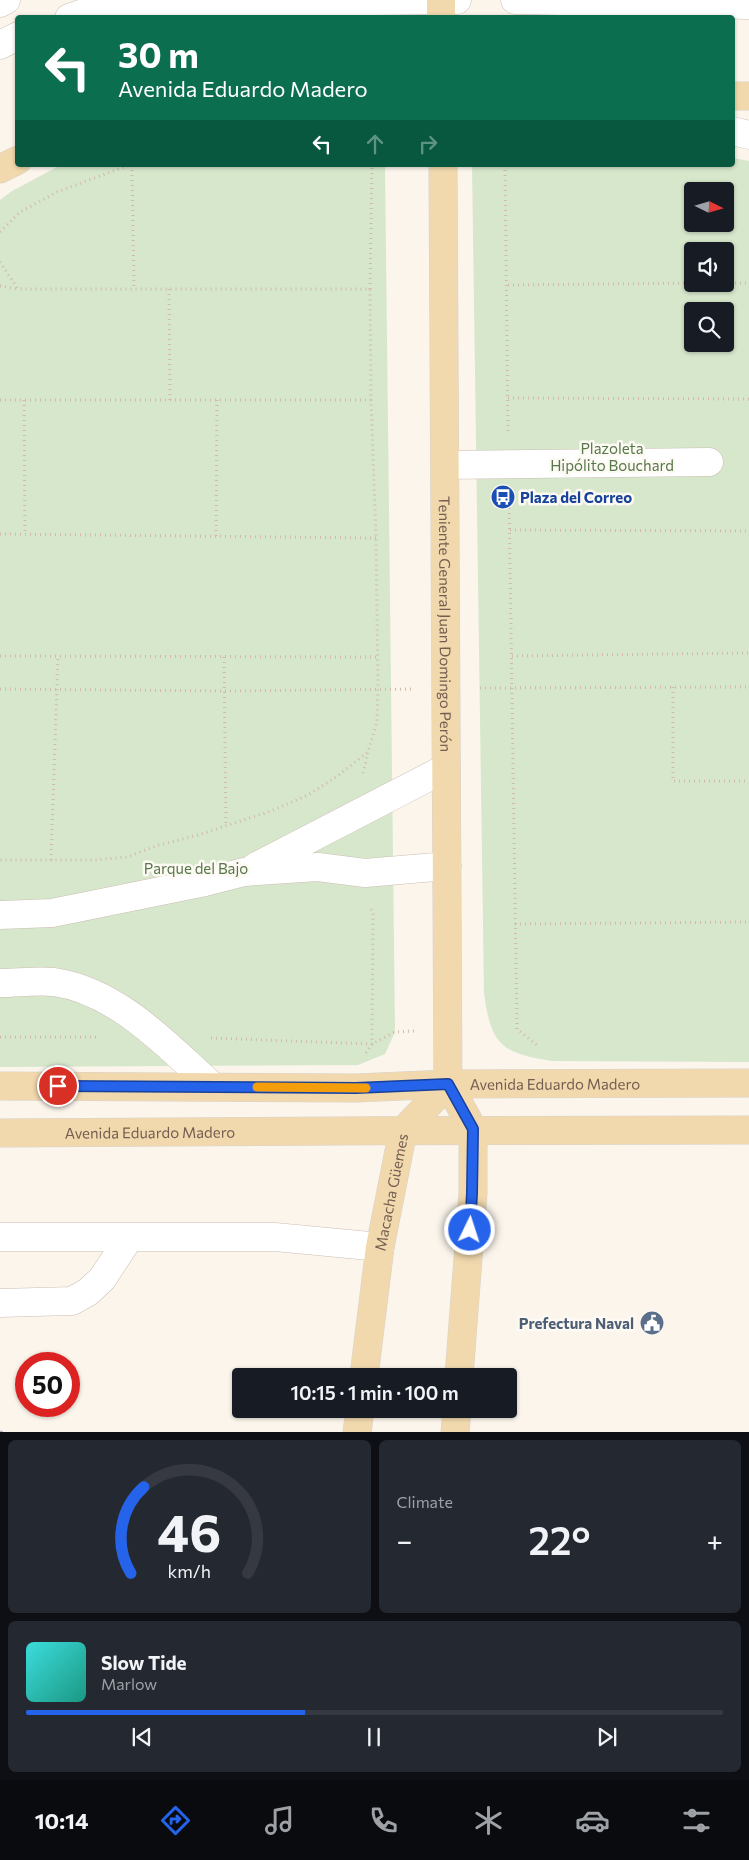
<!DOCTYPE html>
<meta charset="utf-8">
<style>
:root{--surface:#171b24;--page:#242831;--text:#f1f3f6;--muted:#9ea1a6;--line:#363941;--accent:#2563eb}
body{margin:0;font-family:Commissioner,sans-serif;background:var(--page);color:var(--text);height:100vh;display:flex;flex-direction:column;font-size:19px;white-space:nowrap}
*{box-sizing:border-box;margin:0}
p{font-size:16px;color:var(--muted)}
.icon{flex:none;width:28px;height:28px;fill:none;stroke:currentColor;stroke-width:2;stroke-linecap:round;stroke-linejoin:round}
.map{position:relative;height:1432px;overflow:hidden}
.sheet{display:flex;flex-direction:column;gap:8px;padding:8px;background:#0d0f14;flex:1}
.sheet>*{flex:none}
.guide{position:absolute;left:15px;top:15px;width:720px;height:152px;border-radius:5px;box-shadow:0 1px 4px #0004;background:#0b6e4f;color:#fff;overflow:hidden}
.needle{width:32px;rotate:95deg}
.tools{position:absolute;left:684px;top:182px;display:grid;gap:10px}
.tools a{display:grid;place-items:center;width:50px;height:50px;border-radius:5px;background:var(--surface);box-shadow:0 1px 4px #0004;font-size:25px}
.speed{position:absolute;left:15px;top:1352px;display:flex;gap:10px;font-size:25px;font-weight:700;text-align:center}
.speed>*{display:grid;place-content:center;width:65px;height:65px;border-radius:50%;background:var(--surface);box-shadow:0 1px 4px #0004;line-height:1}
.speed .limit{border:8px solid #d22;background:#fff;color:#111}
.pin{position:absolute;display:grid;place-items:center;width:42px;height:42px;color:#fff;margin:-21px;border:2px solid #fff;border-radius:50%;box-shadow:0 1px 5px #0007}
.me{position:absolute;width:55px;margin:-28px;rotate:4deg;stroke-linejoin:round;filter:drop-shadow(0 0 4px #0008)}
.turn{display:flex;align-items:center;gap:18px;height:105px;padding:0 20px;font-size:22px}
.turn .icon{width:65px;height:65px;stroke-width:2.5}
.turn b{display:block;font-size:35px;line-height:42px}
.lanes{display:flex;align-items:center;height:48px;padding:0 20px;background:#0003;justify-content:center;gap:25px;direction:ltr}
.lanes .off{opacity:.35}
.big{font-size:38px;font-weight:600;line-height:1.1}
.sheet .card{flex:1;display:flex;flex-direction:column;justify-content:center;gap:8px;min-width:0;padding:0 18px;border-radius:8px;background:var(--page)}
.sheet .dial{align-items:center;gap:0}
.dial svg{height:130px;overflow:visible;fill:none;stroke:var(--line);stroke-width:7;stroke-linecap:round;text-anchor:middle}
.dial text{fill:var(--text);stroke:none}
.song{display:flex;align-items:center;gap:15px}
.cover{width:60px;height:60px;border-radius:8px;background:linear-gradient(135deg,hsl(180 70% 55%),hsl(170 70% 35%))}
.played{height:5px;border-radius:2px;background:linear-gradient(90deg,var(--accent) 40%,var(--line) 40%)}
.keys{display:flex;justify-content:space-around;direction:ltr}
.heat{display:flex;justify-content:space-between;align-items:center;font-size:28px;direction:ltr}
.sheet .tiles{flex:1;display:grid;gap:8px;grid-template-columns:1fr 1fr}
.card:last-child{grid-column:span 2}
.trip{position:absolute;left:232px;top:1368px;width:285px;height:50px;border-radius:5px;background:var(--surface);box-shadow:0 1px 4px #0004;font-weight:600;line-height:50px;text-align:center}
.tabs{display:flex;height:80px;justify-content:space-around;align-items:center;background:#090b0e;color:var(--muted)}
.tabs .icon{width:35px;height:35px}
.tabs .current{color:var(--accent)}
.tabs b{font-size:22px;color:var(--text)}
.map>svg:first-child{display:block}
</style>
<div class="map">
<svg width="749" height="1433" viewBox="0 0 749 1433">
<rect width="100%" height="100%" fill="#fbf5ec"/>
<!-- green -->
<g fill="#d6e7cc" fill-rule="evenodd">
<path d="M733,158l16,3v901l-197,-1c-51,-8 -61,-16 -68,-68l-12,-828h260zM692,191h33v33h-33zM692,251h33v33h-33zM692,311h33v33h-33z"/>
<path d="M61,165h324l10,867 -10,22 -27,11 -358,2v-867l12,-9z"/>
</g>
<g fill="none" stroke-linecap="round" stroke-linejoin="round">
<defs>
<g id="minor">
<path d="M515,0l234,5"/>
<path d="M0,3l6,-3"/>
<path d="M69,18l17,-6 50,-8 321,-4"/>
<path d="M0,45l18,-9"/>
<path d="M732,131l17,4"/>
<path d="M446,465l263,-3"/>
<path d="M255,867l191,-99"/>
<path d="M0,915l52,-2 153,-31 39,-10 74,-5 47,6 82,-7"/>
<path d="M0,983c17,0 37,-3 54,-1 63,9 113,63 158,104"/>
<path d="M0,1237h275l105,10"/>
<path d="M0,1303l72,-2 16,-9 14,-13 27,-41"/>
</g>
<g id="major">
<path d="M441,0v18"/>
<path d="M732,96h17"/>
<path id="s1" d="M443,165l5,919 25,45v64l-14,183"/>
<path d="M0,169l18,-9"/>
<path id="s2" d="M0,1086l356,2 92,-4 301,-1"/>
<path id="s3" d="M0,1133c250,-1 499,-4 749,-3"/>
<path id="s4" d="M364,1376l16,-129 23,-116 45,-47"/>
<path d="M357,1433l3,-24"/>
<path d="M455,1433l2,-24"/>
</g>
</defs>
<!-- minor casing -->
<use href="#minor" stroke="#ccbeb3" stroke-width="29"/>
<!-- major casing -->
<use href="#major" stroke="#d8d2ce" stroke-width="29"/>
<!-- path -->
<g stroke="#d2baaa" stroke-width="3" stroke-dasharray="1 4" stroke-linecap="butt">
<path d="M132,165l2,124"/>
<path d="M505,165l3,267"/>
<path d="M0,232l20,-20 37,-20 72,-27"/>
<path d="M0,262l18,27h352l1,111 5,138 2,151 -1,33 -9,30 -32,25 -28,18 -37,16 -73,24 -39,10 -32,12 -32,3h-95"/>
<path d="M725,283h24"/>
<path d="M508,285l184,-2"/>
<path d="M0,286l17,3"/>
<path d="M169,289l1,112"/>
<path d="M370,289l2,-124"/>
<path d="M508,398l241,1"/>
<path d="M0,400h371"/>
<path d="M24,400l1,134"/>
<path d="M509,498l8,531 20,16"/>
<path d="M510,530l239,1"/>
<path d="M0,534l376,4"/>
<path d="M216,536l1,-136"/>
<path d="M0,656l377,1"/>
<path d="M512,656l237,-3"/>
<path d="M224,657l2,169"/>
<path d="M673,687v94h76"/>
<path d="M480,688l269,-1"/>
<path d="M0,689l224,2 189,-2"/>
<path d="M363,773l5,-20"/>
<path d="M51,860l7,-204"/>
<path d="M515,924l234,-2"/>
<path d="M0,1037h99"/>
<path d="M211,1038l161,6 23,-12 19,-1"/>
<path d="M366,1053l6,-9 1,-130 -3,-8"/>
</g>
<!-- minor -->
<use href="#minor" stroke="#fff" stroke-width="28"/>
<!-- major -->
<use href="#major" stroke="#f1d9ad" stroke-width="28"/>
<!-- rail -->
<path stroke="#b9abc4" stroke-width="4" stroke-dasharray="8 5" stroke-linecap="butt" d="M0,1432l2,1"/>
</g>
<g fill="none" stroke-linecap="round" stroke-linejoin="round">
<defs>
<path id="route" d="M58,1086l298,2 92,-4 25,45 -1,64 -2,37"/>
</defs>
<!-- route casing -->
<use href="#route" stroke="#184099" stroke-width="12"/>
<!-- route -->
<use href="#route" stroke="#2563eb" stroke-width="9"/>
<!-- slow -->
<path stroke="#f59e0b" stroke-width="9" d="M257,1087l109,1"/>
</g>
<!-- icons -->
<defs>
<symbol id="bus-disc" viewBox="-11 -11 22 22"><circle r="9.5" fill="#1a4fb4" stroke="#fdf9f3"/><path d="M-5-6H5V4H4V6H2V4H-2V6H-4V4H-5ZM-3.5-4V0h7V-4ZM-3.5 1.2v1.5H-2V1.2ZM2 1.2v1.5H3.5V1.2Z" fill="#fff"/></symbol>
<symbol id="civic-disc" viewBox="-11 -11 22 22"><circle r="9.5" fill="#5c6f8a" stroke="#fdf9f3"/><path d="M-.6-6.5H3V-4.5H.6V-3L4-1V1h2V6H-6V1h2V-1L-.6-3ZM-1.2 2.5V6h2.4V2.5Z" fill="#fff"/></symbol>
</defs>
<g fill-rule="evenodd">
<use href="#bus-disc" x="489" y="483" width="28" height="28"/>
<use href="#civic-disc" x="638" y="1309" width="28" height="28"/>
</g>
<g text-anchor="middle" dominant-baseline="central" stroke-width="5" stroke-linejoin="round" paint-order="stroke">
<!-- park labels -->
<g font-size="15" fill="#57784b" stroke="#fdf9f3">
<text x="612" y="448">Plazoleta<tspan x="612" dy="17">Hipólito Bouchard</tspan></text>
<text x="196" y="868">Parque del Bajo</text>
</g>
<!-- transit labels -->
<g font-size="15" font-weight="bold" fill="#164399" stroke="#fdf9f3" text-anchor="start">
<text x="520" y="497">Plaza del Correo</text>
</g>
<!-- street labels -->
<g font-size="15" fill="#745e51" stroke="#fdf9f3">
<text stroke="none"><textPath href="#s1" startOffset="459">Teniente General Juan Domingo Perón</textPath></text>
<text stroke="none"><textPath href="#s2" startOffset="555">Avenida Eduardo Madero</textPath></text>
<text stroke="none"><textPath href="#s3" startOffset="150">Avenida Eduardo Madero</textPath></text>
<text stroke="none"><textPath href="#s4" startOffset="186">Macacha Güemes</textPath></text>
</g>
<!-- service labels -->
<g font-size="15" font-weight="bold" fill="#4e5e75" stroke="#fdf9f3" text-anchor="end">
<text x="634" y="1323">Prefectura Naval</text>
</g>
</g>
</svg>
<div class="tools">
<a><svg class="needle" viewBox="-14 -14 28 28"><path d="M0-13l5 13h-10z" fill="#e53935"/><path d="M0 13l5-13h-10z" fill="#9ea1a6"/></svg></a>
<a><svg class="icon" aria-label="sound" viewBox="0 0 24 24"><path d="M4 9h4l5-4v14l-5-4H4zM17 9q2 3 0 6"/></svg></a>
<a><svg class="icon" aria-label="search" viewBox="0 0 24 24"><circle cx="10" cy="10" r="6"/><path d="M15 15l6 6"/></svg></a>
</div>
<div class="speed"><div class="limit">50</div></div>
<div class="pin" style="left:58px;top:1086px;background:#d93025"><svg class="icon" aria-label="arrive" viewBox="0 0 24 24"><path d="M6 21V4h12l-3 4 3 4H6"/></svg></div>
<svg class="me" style="left:470px;top:1230px" viewBox="-20 -20 40 40"><circle r="17" fill="#2563eb" stroke="#fff" stroke-width="3"/><path d="M0-11L8 9 0 5-8 9z" fill="#fff"/></svg>
<div class="trip">10:15 · 1 min · 100 m</div>
<div class="guide">
<div class="turn"><svg class="icon" aria-label="left" viewBox="0 0 24 24"><path d="M17 20v-9H6M10 6l-5 5 5 5"/></svg><div><b>30 m</b>Avenida Eduardo Madero</div></div>
<div class="lanes"><svg class="icon" aria-label="left" viewBox="0 0 24 24"><path d="M17 20v-9H6M10 6l-5 5 5 5"/></svg><svg class="icon off" aria-label="ahead" viewBox="0 0 24 24"><path d="M12 20V5M6 11l6-6 6 6"/></svg><svg class="icon off" aria-label="right" viewBox="0 0 24 24"><path d="M7 20v-9h11M14 6l5 5-5 5"/></svg></div>
</div>
</div>
<section class="sheet">
<div class="tiles">
<div class="card dial"><svg viewBox="0 0 100 80">
<path d="M14 69A42 42 0 1 1 86 69"/>
<path d="M14 69A42 42 0 0 1 22 16" stroke="#2563eb"/>
<text x="50" y="56" font-size="32" font-weight="700">46</text>
<text x="50" y="72" font-size="11">km/h</text>
</svg></div>
<div class="card"><p>Climate</p>
<div class="heat"><a>−</a><b class="big">22°</b><a>+</a></div>
</div>
<div class="card">
<div class="song"><i class="cover"></i><div><b>Slow Tide</b><p>Marlow</p></div></div>
<div class="played"></div>
<div class="keys"><svg class="icon" aria-label="previous" viewBox="0 0 24 24"><path d="M18 5L8 12l10 7zM5 5v14"/></svg><svg class="icon" aria-label="pause" viewBox="0 0 24 24"><path d="M8 5v14M16 5v14"/></svg><svg class="icon" aria-label="next" viewBox="0 0 24 24"><path d="M6 5l10 7-10 7zM19 5v14"/></svg></div>
</div>
</div>
</section>
<nav class="tabs">
<b>10:14</b>
<svg class="icon current" aria-label="directions" viewBox="0 0 24 24"><path d="M12 3l9 9-9 9-9-9zM9 14v-3h6M13 9l2 2-2 2"/></svg>
<svg class="icon" aria-label="music" viewBox="0 0 24 24"><path d="M9 18V5l10-2v13"/><circle cx="6" cy="18" r="3"/><circle cx="16" cy="16" r="3"/></svg>
<svg class="icon" aria-label="phone" viewBox="0 0 24 24"><path d="M5 4h4l2 5-3 2q2 4 5 5l2-3 5 2v4C11 20 4 13 5 4z"/></svg>
<svg class="icon" aria-label="climate" viewBox="0 0 24 24"><path d="M12 3v18M4 7l16 10M4 17L20 7"/></svg>
<svg class="icon" aria-label="car" viewBox="0 0 24 24"><path d="M5 17H2v-5l4-1 3-4h7l3 4 3 1v5h-3M9 17h6M6 11h13"/><circle cx="7" cy="17" r="2"/><circle cx="17" cy="17" r="2"/></svg>
<svg class="icon" aria-label="filters" viewBox="0 0 24 24"><path d="M4 7h16M4 17h16"/><circle cx="9" cy="7" r="2"/><circle cx="15" cy="17" r="2"/></svg>
</nav>
